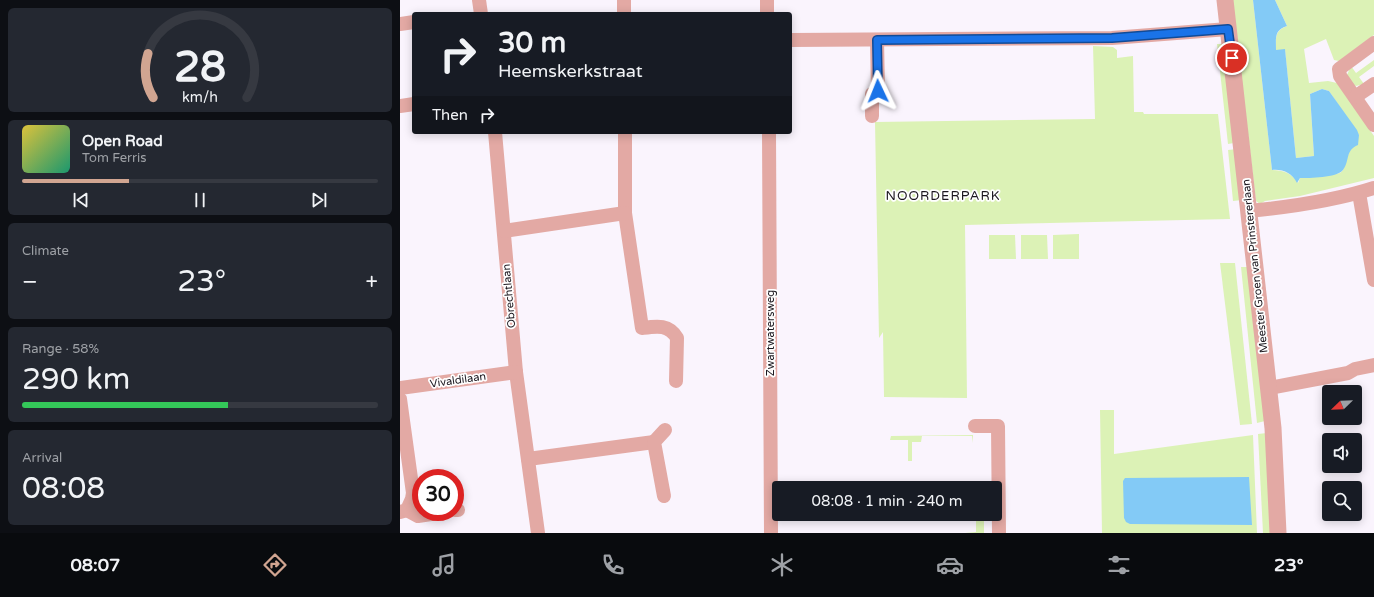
<!DOCTYPE html>
<meta charset="utf-8">
<style>
:root{--surface:#171b24;--page:#242831;--text:#f1f3f6;--muted:#9ea1a6;--line:#363941;--accent:#d1a591}
body{margin:0;font-family:"Varela Round",sans-serif;background:var(--page);color:var(--text);height:100vh;display:flex;flex-direction:column;font-size:15px;white-space:nowrap}
*{box-sizing:border-box;margin:0}
p{font-size:13px;color:var(--muted)}
.icon{flex:none;width:22px;height:22px;fill:none;stroke:currentColor;stroke-width:2;stroke-linecap:round;stroke-linejoin:round}
.map{position:relative;flex:1;overflow:hidden}
.panel{display:flex;flex-direction:column;gap:8px;padding:8px;background:#0d0f14;width:400px}
.panel>*{flex:none}
.hud{position:absolute;left:12px;top:12px;width:380px;height:122px;border-radius:4px;box-shadow:0 2px 10px #0003;background:#171b24;color:var(--text);overflow:hidden}
.needle{width:26px;rotate:247deg}
.fabs{position:absolute;left:922px;top:385px;display:grid;gap:8px}
.fabs a{display:grid;place-items:center;width:40px;height:40px;border-radius:4px;background:var(--surface);box-shadow:0 2px 10px #0003;font-size:20px}
.speed{position:absolute;left:12px;top:469px;display:flex;gap:8px;font-size:20px;font-weight:700;text-align:center}
.speed>*{display:grid;place-content:center;width:52px;height:52px;border-radius:50%;background:var(--surface);box-shadow:0 2px 10px #0003;line-height:1}
.speed .limit{border:6px solid #d22;background:#fff;color:#111}
.pin{position:absolute;display:grid;place-items:center;width:34px;height:34px;color:#fff;margin:-17px;border:2px solid #fff;border-radius:50%;box-shadow:0 1px 4px #0007}
.me{position:absolute;width:44px;margin:-22px;rotate:358deg;stroke-linejoin:round;filter:drop-shadow(0 0 3px #0008)}
.turn{display:flex;align-items:center;gap:14px;height:84px;padding:0 20px;font-size:18px}
.turn .icon{width:52px;height:52px;stroke-width:2.5}
.turn b{display:block;font-size:28px;line-height:34px}
.then{display:flex;align-items:center;height:38px;padding:0 20px;background:#0003;gap:8px;font-size:15px}
.big{font-size:30px;font-weight:600;line-height:1.1}
.panel .widget{flex:1;display:flex;flex-direction:column;justify-content:center;gap:6px;min-width:0;padding:0 14px;border-radius:6px;background:var(--page)}
.panel .dial{align-items:center;gap:0}
.dial svg{height:104px;overflow:visible;fill:none;stroke:var(--line);stroke-width:7;stroke-linecap:round;text-anchor:middle}
.dial text{fill:var(--text);stroke:none}
.song{display:flex;align-items:center;gap:12px}
.cover{width:48px;height:48px;border-radius:6px;background:linear-gradient(135deg,hsl(50 70% 55%),hsl(160 70% 35%))}
.played{height:4px;border-radius:2px;background:linear-gradient(90deg,var(--accent) 30%,var(--line) 30%)}
.keys{display:flex;justify-content:space-around;direction:ltr}
.heat{display:flex;justify-content:space-between;align-items:center;font-size:22px;direction:ltr}
.charge{height:6px;border-radius:3px;background:linear-gradient(90deg,#34c759 58%,var(--line) 0)}
.trip{position:absolute;left:372px;top:481px;width:230px;height:40px;border-radius:4px;background:var(--surface);box-shadow:0 2px 10px #0003;font-weight:600;line-height:40px;text-align:center}
.menu{display:flex;height:64px;justify-content:space-around;align-items:center;background:#090b0e;color:var(--muted)}
.menu .icon{width:28px;height:28px}
.menu .current{color:var(--accent)}
.menu b{font-size:18px;color:var(--text)}
main{display:flex;flex:1;min-height:0}
.map>svg:first-child{display:block}
</style>
<main>
<section class="panel">
<div class="widget dial"><svg viewBox="0 0 100 80">
<path d="M14 69A42 42 0 1 1 86 69"/>
<path d="M14 69A42 42 0 0 1 10 35" stroke="#d1a591"/>
<text x="50" y="56" font-size="32" font-weight="700">28</text>
<text x="50" y="72" font-size="11">km/h</text>
</svg></div>
<div class="widget">
<div class="song"><i class="cover"></i><div><b>Open Road</b><p>Tom Ferris</p></div></div>
<div class="played"></div>
<div class="keys"><svg class="icon" aria-label="previous" viewBox="0 0 24 24"><path d="M18 5L8 12l10 7zM5 5v14"/></svg><svg class="icon" aria-label="pause" viewBox="0 0 24 24"><path d="M8 5v14M16 5v14"/></svg><svg class="icon" aria-label="next" viewBox="0 0 24 24"><path d="M6 5l10 7-10 7zM19 5v14"/></svg></div>
</div>
<div class="widget"><p>Climate</p>
<div class="heat"><a>−</a><b class="big">23°</b><a>+</a></div>
</div>
<div class="widget"><p>Range · 58%</p><b class="big">290 km</b><div class="charge"></div></div>
<div class="widget"><p>Arrival</p><b class="big">08:08</b></div>
</section>
<div class="map">
<svg width="974" height="533" viewBox="0 0 974 533">
<rect width="100%" height="100%" fill="#faf4fd"/>
<!-- green -->
<g fill="#dcf2b6">
<path d="M832,0h21l19,170c11,0 20,3 26,13l2,-5 26,-2 14,-3 3,-3 6,-18 10,-17 -30,-44 -7,-2 -12,5 4,62 -18,2 -11,-108h-9c0,-12 -2,-19 11,-24l-12,-26h99v35l-35,26 -5,-1 -8,-21 -22,10 5,34 19,-2 9,2 37,53v42l-74,18 -35,5 -5,3 -4,-3z"/>
<path d="M817,44h7l10,99 -6,1z"/>
<path d="M693,46l20,1 4,3v8l16,-2 1,56h9l1,2h74l12,105 -265,6 2,173 -83,-1 -1,-65 -4,6 -4,-216 220,-3z"/>
<path d="M974,60v6l-15,11 5,7 -8,2 -4,-2 -5,-9 4,-9 5,7z"/>
<path d="M837,149l5,51 -9,1 -5,-51z"/>
<path d="M679,234v25h-26v-24z"/>
<path d="M589,235h26l1,24h-27z"/>
<path d="M621,235h26l1,24h-27z"/>
<path d="M820,263h15l17,161 -12,1z"/>
<path d="M841,267h7l17,154 -8,2z"/>
<path d="M700,410h14v44l139,-19 4,98h-155z"/>
<path d="M867,433l5,100h-9l-5,-99z"/>
<path d="M573,435v8l-1,-7h-50l-1,6h-9v19h-4v-21h-18l1,-4z"/>
<path d="M576,514h8v19h-19l11,-1z"/>
</g>
<!-- water -->
<g fill="#83caf6">
<path d="M853,0h22l12,26c-13,4 -11,12 -11,24l9,-1 11,109 18,-2 -4,-62 12,-5 7,2 28,39 2,5 -1,10c-13,5 -8,16 -15,25 -7,8 -33,8 -43,8l-3,5c-5,-10 -14,-14 -25,-13z"/>
<path d="M849,477l3,48 -122,-1 -4,-2 -2,-4 -1,-37 2,-3z"/>
</g>
<g fill="none" stroke-linecap="round" stroke-linejoin="round">
<!-- minor -->
<g stroke="#e3a9a4" stroke-width="14">
<path d="M79,0l2,14"/>
<path d="M224,0v14"/>
<path d="M367,0v14"/>
<path d="M0,24l14,-2"/>
<path d="M390,40l322,-2 116,-9"/>
<path d="M974,43l-35,26 1,7 34,49"/>
<path d="M955,97l19,-13"/>
<path d="M0,106l14,-2"/>
<path d="M472,116v-22l6,-3 -1,-51"/>
<path d="M95,132l21,240 22,161"/>
<path d="M225,132v81l17,115c15,-2 27,-4 35,10l-1,43"/>
<path d="M369,132l2,401"/>
<path d="M959,193l15,87"/>
<path d="M849,211c42,-4 85,-10 125,-23"/>
<path d="M104,231l121,-18"/>
<path d="M0,388l116,-16"/>
<path d="M869,388l79,-15 7,-4 19,-4"/>
<path d="M0,399l13,94 -1,6 -5,11 -7,2"/>
<path d="M575,426h23l1,107"/>
<path d="M128,459l126,-17"/>
<path d="M264,496l-10,-54 11,-12"/>
<path d="M7,510l11,6 26,-4"/>
<path d="M55,510h3"/>
</g>
<!-- tertiary -->
<path stroke="#e3a9a4" stroke-width="17" d="M825,0l48,428 5,105"/>
</g>
<g fill="none" stroke-linecap="round" stroke-linejoin="round">
<defs>
<path id="route" d="M478,91l-1,-51 235,-2 116,-9 4,29"/>
</defs>
<!-- route casing -->
<use href="#route" stroke="#114b97" stroke-width="10"/>
<!-- route -->
<use href="#route" stroke="#1a73e8" stroke-width="7"/>
</g>
<g text-anchor="middle" dominant-baseline="central" stroke-width="3.5" stroke-linejoin="round" paint-order="stroke">
<!-- street labels -->
<g font-size="11" fill="#1b171e" stroke="#fff">
<text transform="translate(855 266) rotate(-96)">Meester Groen van Prinstererlaan</text>
<text transform="translate(109 296) rotate(-95)">Obrechtlaan</text>
<text transform="translate(370 333) rotate(-90)">Zwartwatersweg</text>
<text transform="translate(58 380) rotate(-8)">Vivaldilaan</text>
</g>
<!-- quarter labels -->
<g font-size="13" letter-spacing="1" fill="#1b171e" stroke="#fff">
<text x="543" y="196">NOORDERPARK</text>
</g>
</g>
</svg>
<div class="fabs">
<a><svg class="needle" viewBox="-14 -14 28 28"><path d="M0-13l5 13h-10z" fill="#e53935"/><path d="M0 13l5-13h-10z" fill="#9ea1a6"/></svg></a>
<a><svg class="icon" aria-label="sound" viewBox="0 0 24 24"><path d="M4 9h4l5-4v14l-5-4H4zM17 9q2 3 0 6"/></svg></a>
<a><svg class="icon" aria-label="search" viewBox="0 0 24 24"><circle cx="10" cy="10" r="6"/><path d="M15 15l6 6"/></svg></a>
</div>
<div class="speed"><div class="limit">30</div></div>
<div class="pin" style="left:832px;top:58px;background:#d93025"><svg class="icon" aria-label="arrive" viewBox="0 0 24 24"><path d="M6 21V4h12l-3 4 3 4H6"/></svg></div>
<svg class="me" style="left:478px;top:91px" viewBox="-20 -20 40 40"><path d="M0-17L14 15 0 8-14 15z" fill="#1a73e8" stroke="#fff" stroke-width="4"/></svg>
<div class="trip">08:08 · 1 min · 240 m</div>
<div class="hud">
<div class="turn"><svg class="icon" aria-label="right" viewBox="0 0 24 24"><path d="M7 20v-9h11M14 6l5 5-5 5"/></svg><div><b>30 m</b>Heemskerkstraat</div></div>
<div class="then">Then<svg class="icon" aria-label="right" viewBox="0 0 24 24"><path d="M7 20v-9h11M14 6l5 5-5 5"/></svg></div>
</div>
</div>
</main>
<nav class="menu">
<b>08:07</b>
<svg class="icon current" aria-label="directions" viewBox="0 0 24 24"><path d="M12 3l9 9-9 9-9-9zM9 14v-3h6M13 9l2 2-2 2"/></svg>
<svg class="icon" aria-label="music" viewBox="0 0 24 24"><path d="M9 18V5l10-2v13"/><circle cx="6" cy="18" r="3"/><circle cx="16" cy="16" r="3"/></svg>
<svg class="icon" aria-label="phone" viewBox="0 0 24 24"><path d="M5 4h4l2 5-3 2q2 4 5 5l2-3 5 2v4C11 20 4 13 5 4z"/></svg>
<svg class="icon" aria-label="climate" viewBox="0 0 24 24"><path d="M12 3v18M4 7l16 10M4 17L20 7"/></svg>
<svg class="icon" aria-label="car" viewBox="0 0 24 24"><path d="M5 17H2v-5l4-1 3-4h7l3 4 3 1v5h-3M9 17h6M6 11h13"/><circle cx="7" cy="17" r="2"/><circle cx="17" cy="17" r="2"/></svg>
<svg class="icon" aria-label="filters" viewBox="0 0 24 24"><path d="M4 7h16M4 17h16"/><circle cx="9" cy="7" r="2"/><circle cx="15" cy="17" r="2"/></svg>
<b>23°</b>
</nav>
